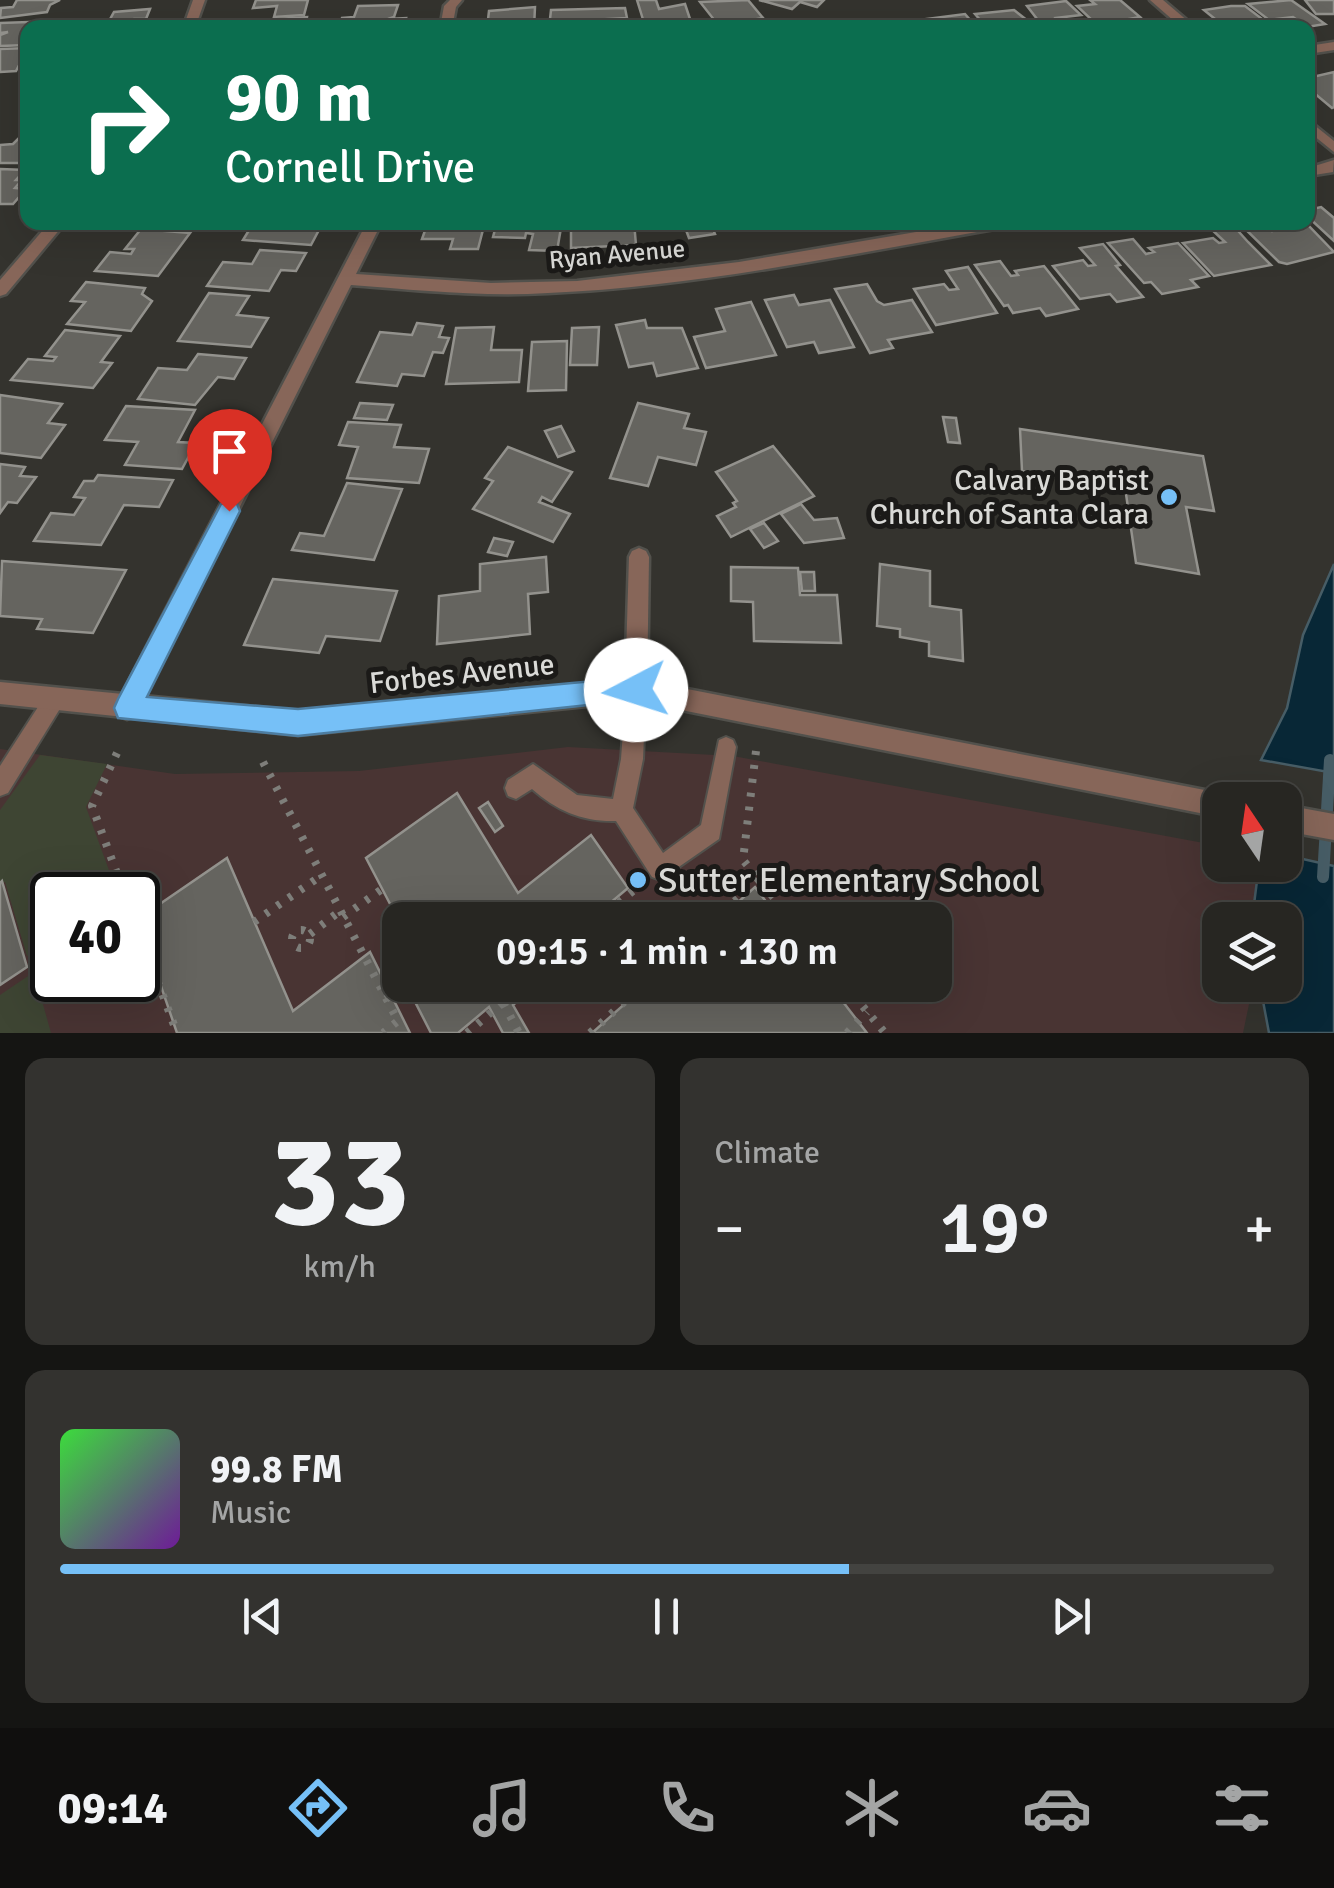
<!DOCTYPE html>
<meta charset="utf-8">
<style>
:root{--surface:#272622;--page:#33322f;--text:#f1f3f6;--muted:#a4a5a5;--line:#434340;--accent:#76c0f7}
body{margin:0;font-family:Signika,sans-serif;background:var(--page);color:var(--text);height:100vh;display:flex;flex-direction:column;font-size:38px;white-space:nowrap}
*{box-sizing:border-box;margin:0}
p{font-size:32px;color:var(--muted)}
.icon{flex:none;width:55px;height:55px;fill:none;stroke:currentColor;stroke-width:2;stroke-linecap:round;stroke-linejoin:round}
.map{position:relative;height:1033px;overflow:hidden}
.drawer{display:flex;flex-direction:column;gap:25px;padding:25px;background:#151513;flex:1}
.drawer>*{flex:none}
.hud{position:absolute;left:20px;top:20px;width:1295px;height:210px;border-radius:20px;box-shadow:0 10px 40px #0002,0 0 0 2px var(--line);background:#0b6e4f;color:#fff;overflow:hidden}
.needle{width:65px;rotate:347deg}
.buttons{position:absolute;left:1202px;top:782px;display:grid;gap:20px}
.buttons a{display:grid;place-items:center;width:100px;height:100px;border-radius:20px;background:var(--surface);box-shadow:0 10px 40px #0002,0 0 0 2px var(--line);font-size:50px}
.speed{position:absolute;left:30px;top:872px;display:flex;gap:20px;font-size:50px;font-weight:700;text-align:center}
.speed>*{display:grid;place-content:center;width:130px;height:130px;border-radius:50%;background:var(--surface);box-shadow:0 10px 40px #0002,0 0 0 2px var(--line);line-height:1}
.speed .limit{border:5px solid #111;border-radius:15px;background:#fff;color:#111}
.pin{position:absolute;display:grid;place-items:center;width:85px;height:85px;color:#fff;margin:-102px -42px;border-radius:50% 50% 50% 0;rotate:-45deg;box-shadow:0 0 10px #0007}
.pin .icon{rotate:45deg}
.me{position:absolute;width:110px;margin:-55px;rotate:265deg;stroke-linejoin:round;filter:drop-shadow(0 0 8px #0008)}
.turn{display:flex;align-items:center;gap:35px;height:210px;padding:0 40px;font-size:45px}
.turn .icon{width:130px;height:130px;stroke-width:2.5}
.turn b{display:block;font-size:70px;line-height:85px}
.big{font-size:75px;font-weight:600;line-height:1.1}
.drawer .widget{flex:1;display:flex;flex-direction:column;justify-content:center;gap:15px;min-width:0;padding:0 35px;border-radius:20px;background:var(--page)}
.drawer .dial{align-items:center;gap:0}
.dial b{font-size:130px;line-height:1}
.song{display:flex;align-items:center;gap:30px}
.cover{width:120px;height:120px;border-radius:15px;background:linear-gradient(135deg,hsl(120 70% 55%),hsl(280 70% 35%))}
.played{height:10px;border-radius:5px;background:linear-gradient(90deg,var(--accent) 65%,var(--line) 65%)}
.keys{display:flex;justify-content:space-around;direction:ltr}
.heat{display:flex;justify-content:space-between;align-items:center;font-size:55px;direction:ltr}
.drawer .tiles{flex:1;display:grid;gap:25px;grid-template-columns:1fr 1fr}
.widget:last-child{grid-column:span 2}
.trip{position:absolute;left:382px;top:902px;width:570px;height:100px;border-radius:20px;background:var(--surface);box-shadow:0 10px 40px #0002,0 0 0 2px var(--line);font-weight:600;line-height:100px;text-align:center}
.menu{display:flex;height:160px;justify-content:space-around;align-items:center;background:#100f0e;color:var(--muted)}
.menu .icon{width:70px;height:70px}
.menu .on{color:var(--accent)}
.menu b{font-size:45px;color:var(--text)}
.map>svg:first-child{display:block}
</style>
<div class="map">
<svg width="1334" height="1033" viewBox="0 0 1334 1033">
<rect width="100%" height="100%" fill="#34332e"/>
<!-- education -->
<path fill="#493433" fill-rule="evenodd" d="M568,747l165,9 487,90v19h59l-12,55h-47v65h33l-10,48h-1243v-284l175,25 184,-3zM52,895h86v85h-86zM400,920h535v65h-535z"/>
<!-- green -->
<g fill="#3e4533">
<path d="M40,755l67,9 -21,43 32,88h-66v44l-25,17 -22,-74 -5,2v-74z"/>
<path d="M34,972l17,61h-51v-38z"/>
</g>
<!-- water -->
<g fill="#082736" stroke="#475d66" stroke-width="2.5">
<path d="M1334,564v209l-73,-13 26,-52 16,-73z"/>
<path d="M1285,855l49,11v167h-65l-9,-48h25v-65h-33l7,-55h26z"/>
</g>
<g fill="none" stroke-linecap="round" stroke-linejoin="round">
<!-- stream -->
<path stroke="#475d66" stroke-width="12" d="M1323,877l7,-117"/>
</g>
<!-- building -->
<g fill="#65645f" stroke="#93928d" stroke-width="2.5">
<path d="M17,0h43l-10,5 -3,7 -47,6 1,-10 12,-1z"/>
<path d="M256,0h52l-4,15 -30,2 3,-11 -24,2z"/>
<path d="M637,0h19l3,9 26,-5 6,18 -46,4z"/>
<path d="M748,0l15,18 -44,8 -19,-24z"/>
<path d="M759,0h65l-7,7 -17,-5 -8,7z"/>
<path d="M1090,0h30l20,17 -43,8 -20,-19 18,-2z"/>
<path d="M1291,0l34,24 -18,3 -14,-10 -24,3 -21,-16z"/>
<path d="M1305,0h29v14h-18z"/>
<path d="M1066,1l15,14 -25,3 10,10h-22l-17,-22z"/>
<path d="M398,5l-4,12 -6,2 18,-1 -3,10h-64l3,-10 12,-1 4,-11z"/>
<path d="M1231,6h14l29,22h-48l-22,-18z"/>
<path d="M535,7l-1,21h-47l2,-17z"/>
<path d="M625,8l2,10 -35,2v5l-15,3h-28l2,-18z"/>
<path d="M150,9l-4,10h-12l-7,9h-39l3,-6 18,-1 5,-9z"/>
<path d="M1014,10l23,18h-50l-12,-14z"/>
<path d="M965,14l12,14 -49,-1 5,-1 -6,-7z"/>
<path d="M307,17l-2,11h-46l2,-8z"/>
<path d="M57,21l-5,7h-24v17l-28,1v-11l8,-3 -8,1v-10z"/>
<path d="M28,48l-12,23 -16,1v-23z"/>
<path d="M1334,72v35l-2,1 -24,-20v-10z"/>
<path d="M23,134h5v29h-28v-18l13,-1z"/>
<path d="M0,169l25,1 -9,10h6l-7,8 11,1 -13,15h-13z"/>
<path d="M1321,207l13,11v23l-26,-24v-7z"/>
<path d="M147,222h58l-5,8 -55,-5z"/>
<path d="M254,222h50l-2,4 18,2 -9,17 -68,-5z"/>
<path d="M428,222h57l-7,27h-28l3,-10h-31z"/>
<path d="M497,222h65l-5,29 -28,-1 4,-16 -7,-1 -1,5 -32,-1z"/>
<path d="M571,222h63l2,23 -65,3z"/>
<path d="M683,222h27l5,12 -26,4z"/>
<path d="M1238,222h25l9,9 33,-9 29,30 -47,12 -8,-2z"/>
<path d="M1231,223l17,19 23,23 -57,11 -31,-33 30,-5 6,5 6,-1 -16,-15z"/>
<path d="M141,229l49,4 -32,43 -63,-5 15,-19 21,2 3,-5h-9z"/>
<path d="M1133,239l13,15 8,-2 -5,-4 29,-5 31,33 -18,4 7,7 -36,7 -11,-12 -7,1 -36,-40z"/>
<path d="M1103,244l17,21 -4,1 27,31 -26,5 -7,-8 -30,5 -27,-33 30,-6 5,6 7,-1 -15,-17z"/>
<path d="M260,250l46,3 -10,18 -15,-1 -12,21 -62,-5 16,-24 29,2z"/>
<path d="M1000,261l11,15 7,-1 -3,-4 29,-5 34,43 -32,7 -6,-8 -27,5 -5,-8 -4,1 -29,-41z"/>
<path d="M968,267l29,46 -61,12 -22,-36 30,-5 5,6 9,-1 -12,-18z"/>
<path d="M86,282l59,6 -3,6 10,7 -21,30 -64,-7 18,-22 -14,-1z"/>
<path d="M867,284l10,17 7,4 28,-5 20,32 -44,8 5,8 -23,5 -35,-64z"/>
<path d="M209,293l40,3 -12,19 31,3 -17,29 -73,-6z"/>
<path d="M794,295l5,10 31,-5 24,47 -35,6 -5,-11 -27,5 -22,-47z"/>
<path d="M751,302l25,53 -70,13 -12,-31 31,-6 -9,-22z"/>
<path d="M645,320l2,8h35l16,40 -41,8 -4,-13 -24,4 -13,-42z"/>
<path d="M417,323l26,3 -4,11 10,1 -6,15 -10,-1 -9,24 -22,-2 -5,12 -40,-4 23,-50 32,3z"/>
<path d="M494,327l-3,23h31l-3,32 -73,2 10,-56z"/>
<path d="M599,327l-2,38h-27l2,-37z"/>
<path d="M65,330l55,6 -19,26 11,1 -19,25 -82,-8 17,-21 25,2 3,-4 -11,-1z"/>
<path d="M567,341l-1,49 -38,1 4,-49z"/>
<path d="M198,354l48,4 -12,21 -16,-2 -23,28 -57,-6 20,-31 29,2z"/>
<path d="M0,395l62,9 -14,19 17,2 -24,33 -41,-5z"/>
<path d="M360,403l33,2 -6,15 -33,-2z"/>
<path d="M638,403l51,11 -5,14 22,4 -10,33 -38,-8 -10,29 -38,-8z"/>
<path d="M126,406l69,4 -17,32 18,1 -14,26 -57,-4 13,-23 -33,-2z"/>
<path d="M943,417l13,1 4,25 -12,-1z"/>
<path d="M348,422l53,3 -7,22 35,2 -10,34 -72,-5 11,-31 -19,-2z"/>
<path d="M561,426l13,25 -16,6 -13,-26z"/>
<path d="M1020,429l183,27 11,55 -28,-4 13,67 -63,-11 -11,-76 -103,-16z"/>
<path d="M773,446l41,50 -83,41 -14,-21 19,-9 -3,-4 4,-2 -21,-29z"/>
<path d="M508,447l64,25 -20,30 -10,-5 -3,5 31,12 -17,28 -80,-33 20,-28 -8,-3z"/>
<path d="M0,464l25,3 -5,9 16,1 -19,26 -9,-1 -8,11z"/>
<path d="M98,475l75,5 -14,27 -35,-2 -23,40 -67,-4 17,-28 23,2 11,-17 -11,-1 10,-16h10z"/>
<path d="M347,483l55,6 -28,71 -82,-10 8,-17 24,3z"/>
<path d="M801,504l13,16 23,-2 7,20 -40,5 -23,-29z"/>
<path d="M764,523l14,18 -14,7 -14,-19z"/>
<path d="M494,538l19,4 -6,14 -19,-4z"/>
<path d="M546,557l2,35 -20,2 2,40 -93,10 2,-48 41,-5v-27z"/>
<path d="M2,561l124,9 -33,63 -56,-4 5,-10 -42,-3z"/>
<path d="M880,564l50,7v35l31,4 2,51 -34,-5v-14l-29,-5v-8l-23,-3z"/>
<path d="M731,567l67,1 2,27h37l4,48 -87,-2 -1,-39 -22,-1z"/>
<path d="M800,572h14l1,19h-13z"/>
<path d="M273,579l124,12 -17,50 -54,-5 -7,17 -75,-8z"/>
<path d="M457,793l61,100 73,-58 37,53 -38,32h-190v3l-34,-65z"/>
<path d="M488,802l15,24 -8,6 -16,-24z"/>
<path d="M227,858l66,153 77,-59 40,81h-233l-39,-114z"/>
<path d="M2,881l25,86 -27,18v-102z"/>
<path d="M755,887l25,33h-62z"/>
<path d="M419,985h117l-23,20 16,28h-26l-14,-26 -31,26h-27l-21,-41z"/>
<path d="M646,985h184l37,48h-275z"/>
</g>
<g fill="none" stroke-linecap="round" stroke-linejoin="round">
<defs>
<g id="service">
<path d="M636,680l7,3 3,7 -3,69 -10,49 30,45 38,-28 18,-85 7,-3 7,3 3,7 -17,92 -59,41 -8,-3 -36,-56c-33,1 -59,-10 -84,-32l-16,10 -8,-3 -3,-8 3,-8 25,-16 44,31 36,4 8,-40 5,-69 3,-7z"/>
<path d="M54,690l7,3 3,7 -3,7 -53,86 -8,3v-30l47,-73z"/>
</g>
<g id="minor">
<path d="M450,0h12l-6,7 -4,21h-12l4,-22z"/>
<path d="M1150,0h13l33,28h-14z"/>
<path d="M1334,42v8l-26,4v-8z"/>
<path d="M1308,120l26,21v11l-26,-21z"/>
<path d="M1334,160l-1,12 -25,4v-8z"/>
<path d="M367,222h15l-26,52 135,9 86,-2 162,-19 236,-40h38l-7,5c-151,26 -304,59 -458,66 -66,4 -131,-3 -197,-8l-216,431 -8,3 -8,-3 -4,-8 4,-8z"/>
<path d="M639,548l7,3 3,6 -2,133 -3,8 -8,3 -8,-3 -3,-8 4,-133 3,-6z"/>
</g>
<g id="tertiary">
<path d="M193,0h12l-10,28h-12z"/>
<path d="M50,222h16l-60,72 -6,2v-16z"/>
<path d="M636,679l584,114 10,7h-10v17l-584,-116 -338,34 -298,-31v-22l298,29z"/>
<path d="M1285,805l49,9v26l-49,-9z"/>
</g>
</defs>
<!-- service casing -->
<use href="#service" stroke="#52514c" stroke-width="4"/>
<!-- minor casing -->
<use href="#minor" stroke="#52514c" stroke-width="5"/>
<!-- tertiary casing -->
<use href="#tertiary" stroke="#52514c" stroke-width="5"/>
<!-- path -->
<g stroke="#7e7e7a" stroke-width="8" stroke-dasharray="4 10" stroke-linecap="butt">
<path d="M756,751l-13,109 49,60"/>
<path d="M117,753l-25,53 33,89"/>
<path d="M263,762l135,259 -15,12"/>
<path d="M343,917l39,-28"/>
<path d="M597,920l42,-34"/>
<path d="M714,920l45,-41"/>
<path d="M254,922l68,-47"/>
<path d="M138,929l39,104"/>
<circle cx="301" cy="939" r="9"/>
<path d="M310,934l30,-23"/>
<path d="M845,985l40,48"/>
<path d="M497,991l22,42"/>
<path d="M386,999l17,-14"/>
<path d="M467,1033l56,-48"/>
<path d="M590,1033l53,-48"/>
<path d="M847,1033l20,-21"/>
</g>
<!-- service -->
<use href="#service" fill="#876659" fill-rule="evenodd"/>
<!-- minor -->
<use href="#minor" fill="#876659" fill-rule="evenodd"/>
<!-- tertiary -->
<use href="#tertiary" fill="#876659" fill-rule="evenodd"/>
</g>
<!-- route -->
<path fill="#76c0f7" stroke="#4d7da1" stroke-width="2.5" d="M229,502l8,2 3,7 -93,186 151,12 338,-32 9,4 4,9 -4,9 -347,37 -180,-18 -4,-10 4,-9 103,-195z"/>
<!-- markers -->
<g fill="#76c0f7" stroke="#1b1a18" stroke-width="4">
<circle cx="1169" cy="497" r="10"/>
<circle cx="638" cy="880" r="10"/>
</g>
<g text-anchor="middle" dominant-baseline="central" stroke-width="10" stroke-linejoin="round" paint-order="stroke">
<!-- far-street labels -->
<g font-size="25" fill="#dadad7" stroke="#1b1a18">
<text transform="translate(617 254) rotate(-5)">Ryan Avenue</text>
</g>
<!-- poi labels -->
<g font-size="30" fill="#dadad7" stroke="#1b1a18" text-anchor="end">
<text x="1149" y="480">Calvary Baptist<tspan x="1149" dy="34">Church of Santa Clara</tspan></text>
</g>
<!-- street labels -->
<g font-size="30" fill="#dadad7" stroke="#1b1a18">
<text transform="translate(462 674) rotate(-6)">Forbes Avenue</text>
</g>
<!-- near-poi labels -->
<g font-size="35" fill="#dadad7" stroke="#1b1a18" text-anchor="start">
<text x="658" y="880">Sutter Elementary School</text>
</g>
</g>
</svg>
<div class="buttons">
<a><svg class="needle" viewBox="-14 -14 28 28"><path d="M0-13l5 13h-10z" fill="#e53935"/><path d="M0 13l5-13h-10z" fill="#a4a5a5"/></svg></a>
<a><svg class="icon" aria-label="layers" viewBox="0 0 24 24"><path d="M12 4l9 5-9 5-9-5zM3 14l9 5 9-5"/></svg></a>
</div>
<div class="speed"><div class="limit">40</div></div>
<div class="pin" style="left:229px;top:511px;background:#d93025"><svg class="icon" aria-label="arrive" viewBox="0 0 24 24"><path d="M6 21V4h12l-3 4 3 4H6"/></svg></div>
<svg class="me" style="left:636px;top:690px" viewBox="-20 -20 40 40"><circle r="19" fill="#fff"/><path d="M0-13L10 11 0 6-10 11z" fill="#76c0f7"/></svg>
<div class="trip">09:15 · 1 min · 130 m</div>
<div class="hud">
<div class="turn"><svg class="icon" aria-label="right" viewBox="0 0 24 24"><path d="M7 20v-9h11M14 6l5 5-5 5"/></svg><div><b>90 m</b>Cornell Drive</div></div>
</div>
</div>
<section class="drawer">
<div class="tiles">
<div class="widget dial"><b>33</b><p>km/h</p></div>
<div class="widget"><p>Climate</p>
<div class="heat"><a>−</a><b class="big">19°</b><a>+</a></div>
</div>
<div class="widget">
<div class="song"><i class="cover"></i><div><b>99.8 FM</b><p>Music</p></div></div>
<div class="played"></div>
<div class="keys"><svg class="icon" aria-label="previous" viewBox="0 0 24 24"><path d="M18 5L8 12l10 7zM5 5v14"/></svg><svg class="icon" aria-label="pause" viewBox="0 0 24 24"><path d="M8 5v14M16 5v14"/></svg><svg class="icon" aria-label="next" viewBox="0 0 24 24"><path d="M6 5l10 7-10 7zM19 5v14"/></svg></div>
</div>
</div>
</section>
<nav class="menu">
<b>09:14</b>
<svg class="icon on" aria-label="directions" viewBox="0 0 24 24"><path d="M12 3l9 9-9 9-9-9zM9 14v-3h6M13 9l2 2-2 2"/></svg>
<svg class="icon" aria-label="music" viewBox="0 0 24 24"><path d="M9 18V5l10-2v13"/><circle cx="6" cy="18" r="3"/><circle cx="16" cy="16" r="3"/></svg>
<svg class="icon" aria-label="phone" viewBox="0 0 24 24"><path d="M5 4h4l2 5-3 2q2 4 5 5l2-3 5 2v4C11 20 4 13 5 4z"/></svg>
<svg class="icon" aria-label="climate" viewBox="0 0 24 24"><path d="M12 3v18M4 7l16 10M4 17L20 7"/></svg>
<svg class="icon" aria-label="car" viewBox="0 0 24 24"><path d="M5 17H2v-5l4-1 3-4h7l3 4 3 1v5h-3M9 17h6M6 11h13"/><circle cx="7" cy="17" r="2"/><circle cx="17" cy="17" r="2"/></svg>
<svg class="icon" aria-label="filters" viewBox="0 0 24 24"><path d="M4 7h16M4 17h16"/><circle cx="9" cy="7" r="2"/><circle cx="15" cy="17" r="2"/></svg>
</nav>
